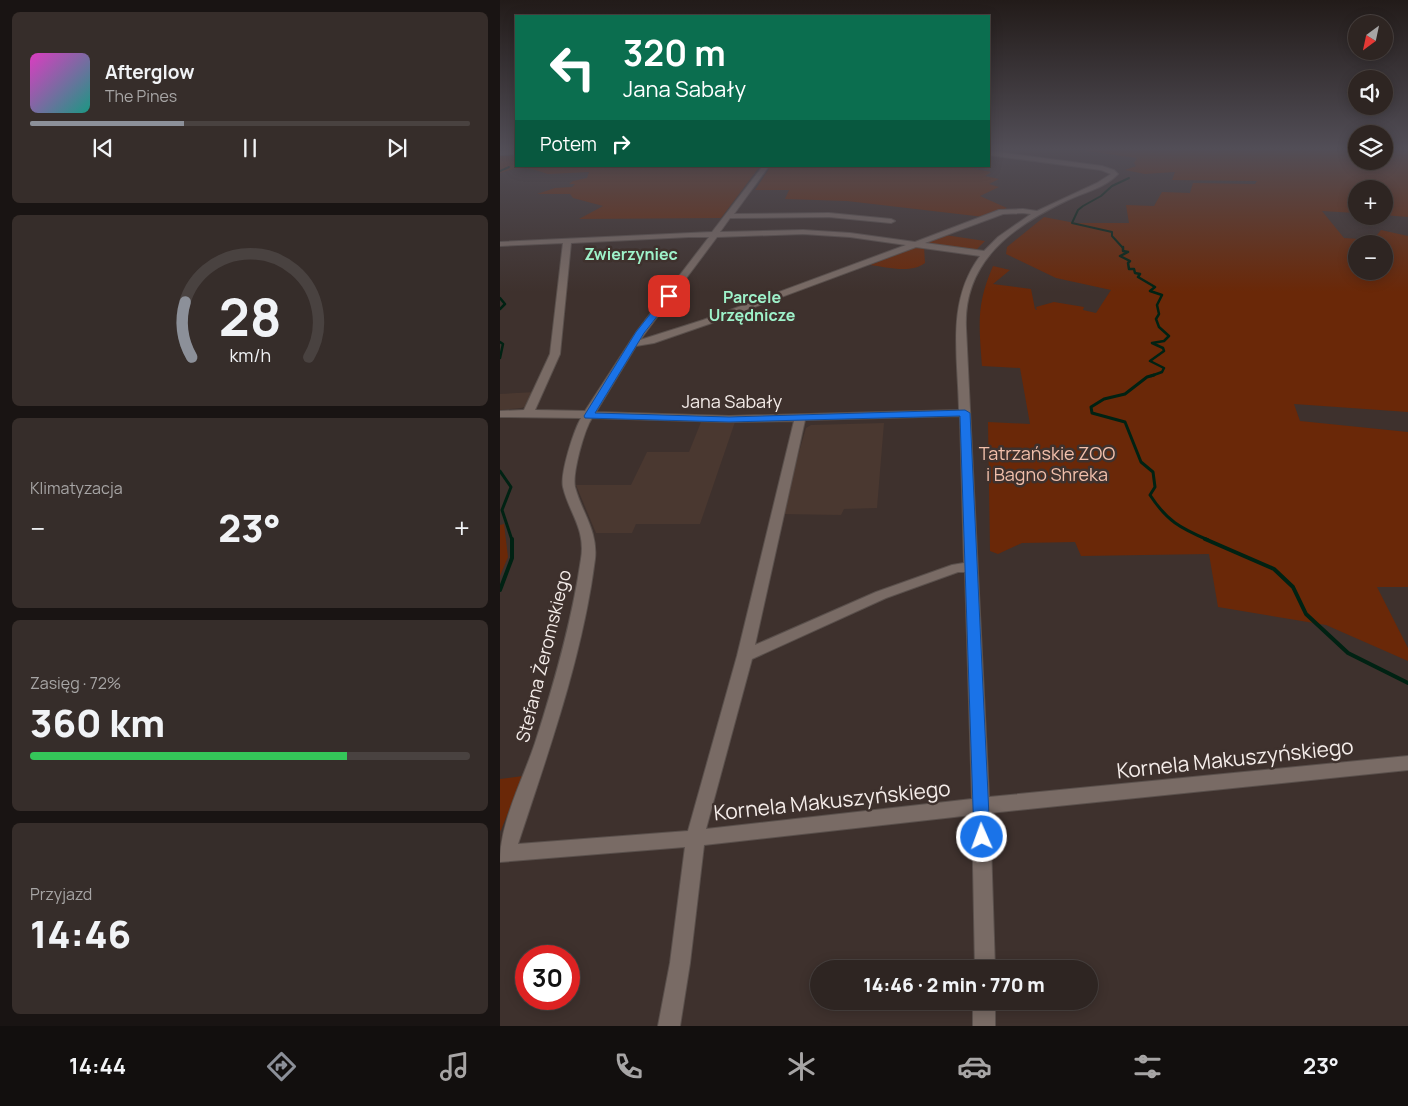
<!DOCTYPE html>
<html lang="pl">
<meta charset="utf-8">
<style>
:root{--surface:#2e2522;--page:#362d2a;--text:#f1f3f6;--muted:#a7a5a5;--line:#494240;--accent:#8c9099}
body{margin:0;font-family:Manrope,sans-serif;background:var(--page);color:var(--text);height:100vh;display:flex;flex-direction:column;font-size:19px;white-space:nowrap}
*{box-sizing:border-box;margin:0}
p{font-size:16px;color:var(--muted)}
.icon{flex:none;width:28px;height:28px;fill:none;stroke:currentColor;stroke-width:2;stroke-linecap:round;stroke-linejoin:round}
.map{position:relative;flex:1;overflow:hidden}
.sheet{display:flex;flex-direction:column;gap:12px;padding:12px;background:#191413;width:500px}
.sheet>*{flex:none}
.hud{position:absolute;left:15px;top:15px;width:475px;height:152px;border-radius:0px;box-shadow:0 2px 12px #0003,0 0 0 1px var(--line);background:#0b6e4f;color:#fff;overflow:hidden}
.needle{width:32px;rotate:213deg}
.controls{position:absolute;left:848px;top:15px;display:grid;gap:10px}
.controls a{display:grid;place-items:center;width:45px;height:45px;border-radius:50%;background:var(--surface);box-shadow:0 2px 12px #0003,0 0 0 1px var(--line);font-size:25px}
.speed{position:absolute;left:15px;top:945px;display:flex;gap:10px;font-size:25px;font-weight:700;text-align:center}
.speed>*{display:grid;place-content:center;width:65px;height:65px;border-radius:50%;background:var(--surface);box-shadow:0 2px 12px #0003,0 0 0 1px var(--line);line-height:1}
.speed .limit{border:8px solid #d22;background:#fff;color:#111}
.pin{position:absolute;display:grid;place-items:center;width:42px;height:42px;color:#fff;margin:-21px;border-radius:10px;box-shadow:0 2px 8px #0006}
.me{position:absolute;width:55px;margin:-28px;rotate:358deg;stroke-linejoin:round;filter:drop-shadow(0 0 4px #0008)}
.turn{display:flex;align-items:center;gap:18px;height:105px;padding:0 25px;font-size:22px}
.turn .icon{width:65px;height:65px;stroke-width:2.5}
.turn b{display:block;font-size:35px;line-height:42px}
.then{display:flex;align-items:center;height:48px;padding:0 25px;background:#0003;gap:10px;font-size:19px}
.big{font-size:38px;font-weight:800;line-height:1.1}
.sheet .card{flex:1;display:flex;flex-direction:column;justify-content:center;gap:8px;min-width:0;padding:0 18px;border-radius:8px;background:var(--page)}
.sheet .dial{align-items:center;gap:0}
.dial svg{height:130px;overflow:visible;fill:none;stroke:var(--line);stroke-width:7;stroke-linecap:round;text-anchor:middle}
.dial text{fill:var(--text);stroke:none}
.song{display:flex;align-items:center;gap:15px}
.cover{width:60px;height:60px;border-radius:8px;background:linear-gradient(135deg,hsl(310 70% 55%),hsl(170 70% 35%))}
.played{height:5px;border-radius:2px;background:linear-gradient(90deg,var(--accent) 35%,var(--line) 35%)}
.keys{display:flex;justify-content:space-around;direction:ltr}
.heat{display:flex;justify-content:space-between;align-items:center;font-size:28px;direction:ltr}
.charge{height:8px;border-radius:4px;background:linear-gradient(90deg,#34c759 72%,var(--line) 0)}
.trip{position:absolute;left:310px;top:960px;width:288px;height:50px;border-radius:25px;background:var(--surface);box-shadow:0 2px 12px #0003,0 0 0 1px var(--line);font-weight:800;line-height:50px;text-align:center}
.dock{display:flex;height:80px;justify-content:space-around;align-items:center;background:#120f0e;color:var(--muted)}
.dock .icon{width:35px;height:35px}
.dock .on{color:var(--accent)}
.dock b{font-size:22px;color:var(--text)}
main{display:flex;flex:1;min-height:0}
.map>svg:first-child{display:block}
</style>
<main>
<section class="sheet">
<div class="card">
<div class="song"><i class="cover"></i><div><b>Afterglow</b><p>The Pines</p></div></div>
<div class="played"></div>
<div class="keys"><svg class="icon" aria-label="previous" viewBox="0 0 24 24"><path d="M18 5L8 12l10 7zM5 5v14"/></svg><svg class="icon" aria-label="pause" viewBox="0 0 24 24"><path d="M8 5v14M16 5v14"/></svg><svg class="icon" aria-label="next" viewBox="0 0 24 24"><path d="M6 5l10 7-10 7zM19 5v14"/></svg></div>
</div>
<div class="card dial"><svg viewBox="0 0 100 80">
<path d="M14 69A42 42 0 1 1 86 69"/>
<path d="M14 69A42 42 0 0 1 10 35" stroke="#8c9099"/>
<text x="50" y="56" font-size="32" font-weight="700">28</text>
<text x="50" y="72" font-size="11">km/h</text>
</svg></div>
<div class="card"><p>Klimatyzacja</p>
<div class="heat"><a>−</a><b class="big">23°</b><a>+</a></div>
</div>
<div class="card"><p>Zasięg · 72%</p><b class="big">360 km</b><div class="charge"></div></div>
<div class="card"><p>Przyjazd</p><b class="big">14:46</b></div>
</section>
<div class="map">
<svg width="908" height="1026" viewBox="0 0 908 1026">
<rect width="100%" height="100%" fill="#3e312d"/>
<!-- built -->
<g fill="#4a3830">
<path d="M35,392l-7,14 -7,2 -21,2v-16z"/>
<path d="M201,422h34l-35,102h-64l-4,9h-36l-20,-48h55l16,-33h42z"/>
<path d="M384,423l-7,85 -33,1 -3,6 -60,-1 25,-86 5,-3z"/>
</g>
<!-- green -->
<g fill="#6a2808" fill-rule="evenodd">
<path d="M589,149h267v12h28v-12h24v68l-24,-2v-26h-28v24l-34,-2 22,27 29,2 8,-10 27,6v176l-114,-8 6,17 108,11v155h-31l31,61v13l-82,-36 -108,-18 -9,-53 -128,2 -6,-14 -53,1 -24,11 -8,-3 -2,-129 42,2 -10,-56 -38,-2c-3,-41 -6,-61 11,-100l17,4 -17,14 38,5 4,20 2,1 -1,-3 18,-5 30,5 -1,3 13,3 15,-23 -55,-12 -50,-24 1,-7 37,-30 31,6h54l-3,-18 28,1 8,-14 28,1 3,-10 62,1 2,-3 -85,-1 3,-8 -30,2 -20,-4 11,-4 -2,-3 3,-5 -51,-7zM856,244h28v27h-28z"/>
<path d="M0,156h16v10h244l-39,52 -142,1 24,-13 -30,-8 -3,-4h-33l18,-6 17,-1 3,-3h-6l4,-3 14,-3 2,-6 -41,2 -16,-5 -15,-1 -17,5z"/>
<path d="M271,166h189l31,6 -6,4 14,3 -10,5 10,3 -19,9 27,12 -23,9 -137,-16 -62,-2 4,-9h-34z"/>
<path d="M445,235l40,6 -10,10 -51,-8z"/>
<path d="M418,246l6,1 1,16c-14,11 -39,4 -55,2z"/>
<path d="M4,524l4,33 -8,19v-51z"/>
<path d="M23,776l-22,54 -1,1v-52z"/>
</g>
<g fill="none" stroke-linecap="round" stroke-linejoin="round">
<!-- stream-far3 -->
<g stroke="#002213" stroke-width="2">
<path d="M0,171l9,-4"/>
<path d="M623,248l-11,-12v-4l-40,-9 6,-13 5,-4 18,-10 11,-10 17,-8"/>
</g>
<!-- stream-far2 -->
<g stroke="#002213" stroke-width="2.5">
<path d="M623,247v4l5,1 -8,4 10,5 -2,2 1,6h5l1,4 5,1 -2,3 17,10 -5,4 12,4 -5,10 2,9 -3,5 3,8 10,9 -5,5 -12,2 11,5 1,3 -14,10 14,7 -2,4 -11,4"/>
<path d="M0,298l5,6 -5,5"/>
<path d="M0,342l3,2 -3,14"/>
</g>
<!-- stream-far1 -->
<g stroke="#002213" stroke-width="3">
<path d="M654,375l-7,2 -22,17 -21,5 -13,8 1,6 33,9 16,40 12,10 2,15 -5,8c17,26 30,33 58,45"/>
<path d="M0,471l11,16 -9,23 10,30"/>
</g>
<!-- stream -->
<g stroke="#002213" stroke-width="4">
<path d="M705,539l69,30 19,18 13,27 42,39 60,30"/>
<path d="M0,590l12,-32v-19"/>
</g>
<defs>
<g id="minor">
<path d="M16,150v4l-16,1v-4z"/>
<path d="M489,151l113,15 12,4 4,4c-13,14 -33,18 -50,26 -55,26 -105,61 -102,128l23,469 419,-41v14l-418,43 5,156h-20l-3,-154 -268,30 -14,118 -10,63h-22l12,-63 15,-116 -185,15c0,-40 22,-80 35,-119 19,-59 37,-122 46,-184 5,-30 -12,-46 -18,-72 -3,-14 11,-57 18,-69l-81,-1v-6l24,-1 26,-56 13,-111 -63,3v-4l212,-10 51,-66h6l-35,48 95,-1 62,6 4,2 -4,2 -62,-6 -99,1 -10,14 83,-2 47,3 65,9 84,-32 24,-1 14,2 60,-28 14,-9 -10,-4 -112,-15zM523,213l8,1 -33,23 -14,14 -59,-8 78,-29zM303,234l47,3 56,8 -203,75 -63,20 77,-103zM189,237h20l-72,94 -52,80 -50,-1 25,-56 11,-111zM416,247l64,9c-34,46 -22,99 -21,154l-230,6 -133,-4 40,-66 18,-3 55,-19zM460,416l4,147 -12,2 -76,27 -121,53 50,-225zM92,418l137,4 65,-1 -57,235 -49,175 -170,13c30,-91 65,-189 77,-285 3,-28 -13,-46 -20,-72 -3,-13 9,-57 17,-69zM458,572h7l7,227 -266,30 46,-170 134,-61z"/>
<rect x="473" y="1001" width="22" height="25"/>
</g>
</defs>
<!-- minor casing -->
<use href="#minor" stroke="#5a504c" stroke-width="2"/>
<!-- minor -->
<use href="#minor" fill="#796b65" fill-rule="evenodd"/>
</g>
<!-- sky -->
<linearGradient id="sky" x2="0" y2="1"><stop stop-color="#221b19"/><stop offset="0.51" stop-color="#524e57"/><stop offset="1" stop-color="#524e57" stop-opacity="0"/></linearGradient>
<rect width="908" height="292" fill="url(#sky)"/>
<!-- route -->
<path fill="#1a73e8" stroke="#114b97" d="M166,294l7,2 -29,37 -49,80 134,4 236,-7 5,3 20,424 -2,5 -6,2 -6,-2 -2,-5 -14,-421 -231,6 -144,-4 -1,-2 52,-84z"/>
<g text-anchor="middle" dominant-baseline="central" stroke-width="5" stroke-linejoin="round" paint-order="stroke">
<!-- far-neighbourhood labels -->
<g font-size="16" font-weight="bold" fill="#9ef2ca" stroke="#3e312d">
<text x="131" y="254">Zwierzyniec</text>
<text x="252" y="297">Parcele<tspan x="252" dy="18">Urzędnicze</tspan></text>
</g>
<!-- street labels -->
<g font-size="18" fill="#f4ece9" stroke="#3e312d">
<text x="232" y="401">Jana Sabały</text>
<text transform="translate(43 656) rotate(-76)">Stefana Żeromskiego</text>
</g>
<!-- park labels -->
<g font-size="18" fill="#f1bfab" stroke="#3e312d">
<text x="547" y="453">Tatrzańskie ZOO<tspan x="547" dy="21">i Bagno Shreka</tspan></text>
</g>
<!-- near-street labels -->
<g font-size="21" fill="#f4ece9" stroke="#3e312d">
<text transform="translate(735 758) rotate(-6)">Kornela Makuszyńskiego</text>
<text transform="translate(332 800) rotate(-6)">Kornela Makuszyńskiego</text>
</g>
</g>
</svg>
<div class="controls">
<a><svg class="needle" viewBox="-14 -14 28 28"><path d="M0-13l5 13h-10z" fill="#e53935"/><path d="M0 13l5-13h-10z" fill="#a7a5a5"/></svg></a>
<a><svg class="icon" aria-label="sound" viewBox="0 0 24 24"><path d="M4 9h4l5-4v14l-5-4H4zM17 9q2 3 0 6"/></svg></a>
<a><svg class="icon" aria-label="layers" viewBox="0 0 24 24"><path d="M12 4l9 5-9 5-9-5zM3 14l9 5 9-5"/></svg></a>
<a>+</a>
<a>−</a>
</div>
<div class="speed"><div class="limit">30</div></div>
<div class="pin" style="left:169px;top:296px;background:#d93025"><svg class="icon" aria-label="arrive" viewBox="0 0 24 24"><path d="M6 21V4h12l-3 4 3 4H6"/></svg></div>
<svg class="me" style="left:482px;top:837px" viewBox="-20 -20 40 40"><circle r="17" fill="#1a73e8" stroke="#fff" stroke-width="3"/><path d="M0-11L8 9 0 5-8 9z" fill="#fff"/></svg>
<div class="trip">14:46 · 2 min · 770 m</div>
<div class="hud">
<div class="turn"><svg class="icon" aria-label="left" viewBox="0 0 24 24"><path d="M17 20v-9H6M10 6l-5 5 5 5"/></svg><div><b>320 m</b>Jana Sabały</div></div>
<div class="then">Potem<svg class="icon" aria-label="right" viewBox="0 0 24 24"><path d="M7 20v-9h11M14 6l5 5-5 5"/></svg></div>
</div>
</div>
</main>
<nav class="dock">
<b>14:44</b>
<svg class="icon on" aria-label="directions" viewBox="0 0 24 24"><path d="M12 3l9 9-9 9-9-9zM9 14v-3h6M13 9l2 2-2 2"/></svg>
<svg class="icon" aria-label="music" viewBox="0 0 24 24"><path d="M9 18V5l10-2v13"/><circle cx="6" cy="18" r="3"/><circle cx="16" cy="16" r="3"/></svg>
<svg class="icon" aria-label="phone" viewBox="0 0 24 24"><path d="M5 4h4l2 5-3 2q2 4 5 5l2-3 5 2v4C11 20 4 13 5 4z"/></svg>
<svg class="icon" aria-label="climate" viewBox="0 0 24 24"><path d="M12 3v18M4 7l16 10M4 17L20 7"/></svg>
<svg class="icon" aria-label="car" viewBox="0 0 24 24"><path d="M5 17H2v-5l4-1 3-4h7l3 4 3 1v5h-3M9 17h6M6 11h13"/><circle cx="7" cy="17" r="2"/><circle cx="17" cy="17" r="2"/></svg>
<svg class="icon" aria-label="filters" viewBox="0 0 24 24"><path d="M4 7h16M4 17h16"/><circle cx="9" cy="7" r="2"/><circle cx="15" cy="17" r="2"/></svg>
<b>23°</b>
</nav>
